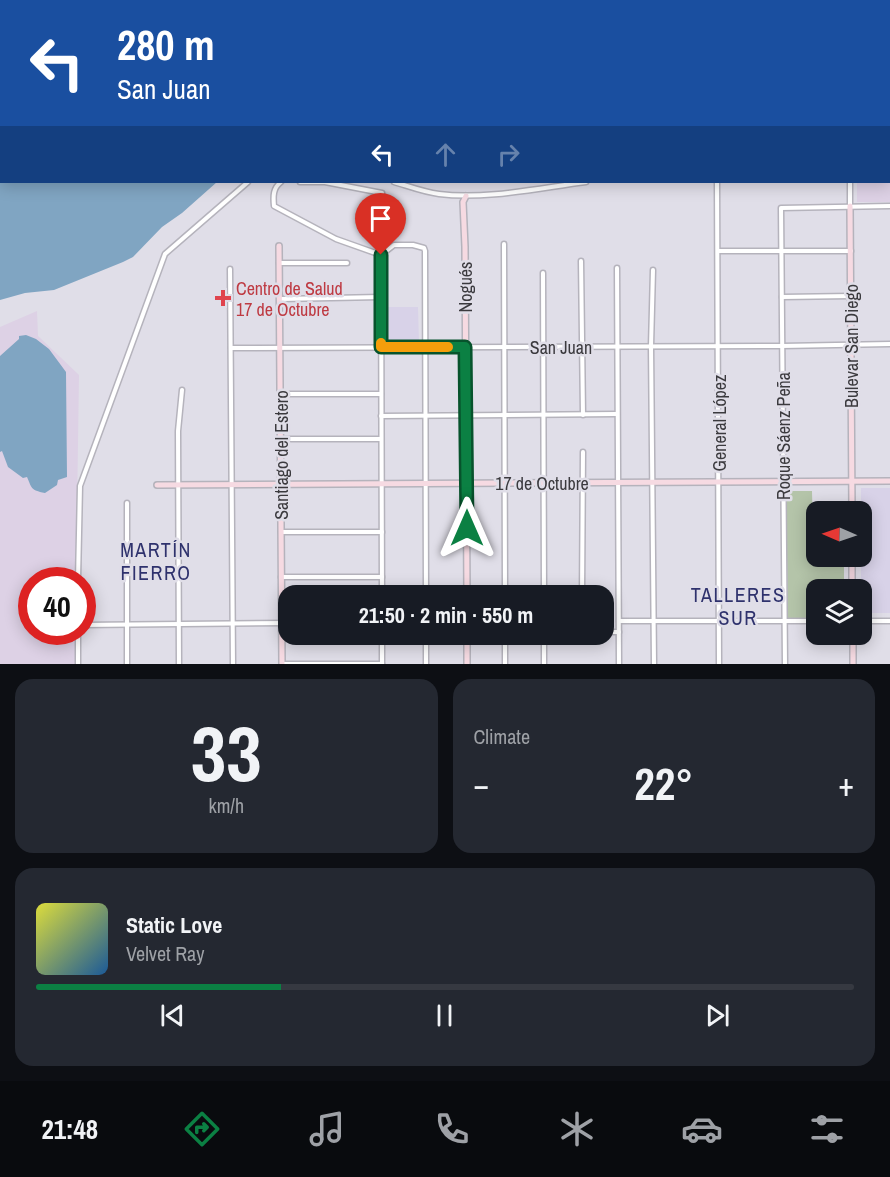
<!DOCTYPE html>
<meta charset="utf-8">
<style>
:root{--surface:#171b24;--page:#242831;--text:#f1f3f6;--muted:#9ea1a6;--line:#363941;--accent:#0b8043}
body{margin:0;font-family:"Archivo Narrow",sans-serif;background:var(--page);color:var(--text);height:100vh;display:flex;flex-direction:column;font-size:22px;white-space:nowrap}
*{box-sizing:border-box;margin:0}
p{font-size:20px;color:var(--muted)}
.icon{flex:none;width:33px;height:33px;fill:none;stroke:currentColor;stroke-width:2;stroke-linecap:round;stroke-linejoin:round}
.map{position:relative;height:664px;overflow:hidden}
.sheet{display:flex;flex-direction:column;gap:15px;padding:15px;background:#0d0f14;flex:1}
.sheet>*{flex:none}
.banner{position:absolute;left:0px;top:0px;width:891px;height:183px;box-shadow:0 3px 15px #0003;background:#1a4fa0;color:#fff;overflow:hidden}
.needle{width:39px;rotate:272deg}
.buttons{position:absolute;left:806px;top:501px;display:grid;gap:12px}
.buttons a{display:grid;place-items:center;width:66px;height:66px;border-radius:12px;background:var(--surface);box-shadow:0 3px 15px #0003;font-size:30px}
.speed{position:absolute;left:18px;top:567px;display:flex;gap:12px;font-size:30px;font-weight:700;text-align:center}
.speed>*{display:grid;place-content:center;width:78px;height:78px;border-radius:50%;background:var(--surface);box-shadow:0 3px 15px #0003;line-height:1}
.speed .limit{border:9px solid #d22;background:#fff;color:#111}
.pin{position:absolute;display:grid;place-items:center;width:51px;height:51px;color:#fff;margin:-62px -26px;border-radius:50% 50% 50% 0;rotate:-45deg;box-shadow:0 0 6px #0007}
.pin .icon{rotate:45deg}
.me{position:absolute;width:66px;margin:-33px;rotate:0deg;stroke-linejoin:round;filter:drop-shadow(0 0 4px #0008)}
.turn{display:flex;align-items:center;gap:21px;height:126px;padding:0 18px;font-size:27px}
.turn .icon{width:78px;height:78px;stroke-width:2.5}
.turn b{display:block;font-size:42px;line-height:51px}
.lanes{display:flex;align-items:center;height:57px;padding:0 18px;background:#0003;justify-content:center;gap:30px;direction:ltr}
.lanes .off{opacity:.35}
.big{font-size:45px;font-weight:700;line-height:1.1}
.sheet .tile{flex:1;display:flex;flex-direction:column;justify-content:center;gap:9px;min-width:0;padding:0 21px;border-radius:18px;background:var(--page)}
.sheet .dial{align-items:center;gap:0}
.dial b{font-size:78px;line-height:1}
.song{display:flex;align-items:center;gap:18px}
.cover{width:72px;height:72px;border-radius:9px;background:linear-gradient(135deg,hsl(60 70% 55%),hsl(210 70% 35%))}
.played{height:6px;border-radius:3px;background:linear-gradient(90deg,var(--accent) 30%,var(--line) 30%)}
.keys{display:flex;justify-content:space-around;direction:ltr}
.heat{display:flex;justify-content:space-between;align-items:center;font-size:33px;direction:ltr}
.sheet .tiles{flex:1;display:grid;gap:15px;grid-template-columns:1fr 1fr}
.tile:last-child{grid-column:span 2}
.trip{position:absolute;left:278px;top:585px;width:336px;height:60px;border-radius:18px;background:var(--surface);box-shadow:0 3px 15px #0003;font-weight:700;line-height:60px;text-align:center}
.menu{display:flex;height:96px;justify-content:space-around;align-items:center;background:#090b0e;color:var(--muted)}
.menu .icon{width:42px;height:42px}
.menu .on{color:var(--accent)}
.menu b{font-size:27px;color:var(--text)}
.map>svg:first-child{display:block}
</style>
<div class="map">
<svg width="890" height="664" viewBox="0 0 890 664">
<rect width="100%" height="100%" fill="#e0dee8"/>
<!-- industrial -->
<g fill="#ddd1e5">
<path d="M617,0h273v202h-33v-20h33v-180z"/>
<path d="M37,311l1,25 41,39 -3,205h-44v52h43v32h-75v-337z"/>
</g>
<!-- education -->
<g fill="#d8d2e8">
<path d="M388,307h30l1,35h-31z"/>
<rect x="861" y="488" width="29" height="125"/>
</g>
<!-- green -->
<path fill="#b4c4a9" d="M786,491h26l1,39h3v26l28,1v32l-28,1v29h-28z"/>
<!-- water -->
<g fill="#80a5c2">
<path d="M0,0h496l-494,2v180h215l-35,31 -20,14 -29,30 -10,5 -69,28 -29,3 -25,7z"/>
<path d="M26,335l10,4 13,10 17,23 1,105 -9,3 -1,5 -12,8c-15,-3 -13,-5 -18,-16l-4,1 -15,-11 -6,-16 -2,1v-96l19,-17v-3z"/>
</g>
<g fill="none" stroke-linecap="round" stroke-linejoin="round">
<defs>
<g id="street">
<path d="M603,0v2"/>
<path d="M281,182c-8,6 -8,14 -7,24l62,33 45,16"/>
<path d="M300,182h25l57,11"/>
<path d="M394,182c14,4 29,10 45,12 46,6 100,-6 147,-12"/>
<path d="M717,182l2,482"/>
<path d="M850,182v24"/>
<path d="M504,244l1,352"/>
<path d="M719,251h132"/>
<path d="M381,255l13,-10h19l11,3 1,3 1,345"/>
<path d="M381,255l1,341"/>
<path d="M581,261l2,154"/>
<path d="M279,263h68"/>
<path d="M617,268l2,396"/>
<path d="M230,269l3,395"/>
<path d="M653,270l-2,76 3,318"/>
<path d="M543,273l1,323"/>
<path d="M782,297l69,-1"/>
<path d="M280,299l101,-2"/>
<path d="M231,348l551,-2 108,-2"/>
<path d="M280,394h101"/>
<path d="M381,416l236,-2"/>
<path d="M280,439h101"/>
<path d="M127,503v161"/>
<path d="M281,532h101"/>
<path d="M281,577h101"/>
<path d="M78,580l2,-94 85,-232 83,-72"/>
<path d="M582,596l1,-144"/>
<path d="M619,621h197"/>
<path d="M861,621h29"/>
<path d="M82,625l206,-2"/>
<path d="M78,632v32"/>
<path d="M603,632h16"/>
<path d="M382,634v30"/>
<path d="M426,634v30"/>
<path d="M505,634v30"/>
<path d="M544,634v30"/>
<path d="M179,664l-1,-233 4,-41"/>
<path d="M282,664h100"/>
<path d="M785,664l-4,-456 109,-2"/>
</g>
<g id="secondary">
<path d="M466,196l-3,6 2,45 2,349"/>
<path d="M850,206l2,306"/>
<path d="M279,246l3,418"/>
<path d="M157,485l733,-4"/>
<path d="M852,556v34"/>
<path d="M467,634v30"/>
<path d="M853,634v30"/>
</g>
</defs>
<!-- street casing -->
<use href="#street" stroke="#b5b3bc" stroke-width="7"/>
<!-- secondary casing -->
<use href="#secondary" stroke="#b5b3bc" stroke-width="8"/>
<!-- street -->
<use href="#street" stroke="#fff" stroke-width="4"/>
<!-- secondary -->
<use href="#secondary" stroke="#f6dae2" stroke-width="5"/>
</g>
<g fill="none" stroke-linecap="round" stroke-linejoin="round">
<defs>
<path id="route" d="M381,255v92h84l2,181"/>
</defs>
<!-- route casing -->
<use href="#route" stroke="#07532c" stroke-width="15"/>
<!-- route -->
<use href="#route" stroke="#0b8043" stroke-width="10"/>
<!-- slow -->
<path stroke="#f59e0b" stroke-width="10" d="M381,343v4h67"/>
</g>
<!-- markers -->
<path fill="#e0444e" stroke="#e0dee8" stroke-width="2" d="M220 289h6v6h6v6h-6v6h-6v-6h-6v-6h6z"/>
<g text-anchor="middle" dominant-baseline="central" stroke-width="5" stroke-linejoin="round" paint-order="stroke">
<!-- street labels -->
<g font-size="18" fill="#3b3a3e" stroke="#e0dee8">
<text transform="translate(465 287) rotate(-90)">Nogués</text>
<text transform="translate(851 346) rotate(-90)">Bulevar San Diego</text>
<text x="561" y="347">San Juan</text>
<text transform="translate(719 423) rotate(-90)">General López</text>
<text transform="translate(783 436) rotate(-90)">Roque Sáenz Peña</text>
<text transform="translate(281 455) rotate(-90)">Santiago del Estero</text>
<text x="542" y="483">17 de Octubre</text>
</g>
<!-- health labels -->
<g font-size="18" fill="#be3a42" stroke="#e0dee8" text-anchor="start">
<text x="236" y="288">Centro de Salud<tspan x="236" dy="21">17 de Octubre</tspan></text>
</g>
<!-- neighbourhood labels -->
<g font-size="20" letter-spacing="1.5" fill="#2f326d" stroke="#e0dee8">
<text x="156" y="549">MARTÍN<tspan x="156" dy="23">FIERRO</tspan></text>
<text x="738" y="594">TALLERES<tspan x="738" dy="23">SUR</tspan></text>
</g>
</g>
</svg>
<div class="buttons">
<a><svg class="needle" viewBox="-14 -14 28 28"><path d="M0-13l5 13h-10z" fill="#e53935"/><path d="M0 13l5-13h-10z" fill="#9ea1a6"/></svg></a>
<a><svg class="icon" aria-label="layers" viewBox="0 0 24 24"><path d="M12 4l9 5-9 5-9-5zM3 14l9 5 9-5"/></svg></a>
</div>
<div class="speed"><div class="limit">40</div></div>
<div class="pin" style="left:381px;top:255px;background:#d93025"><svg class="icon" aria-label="arrive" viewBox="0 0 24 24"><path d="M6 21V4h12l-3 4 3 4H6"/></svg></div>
<svg class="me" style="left:467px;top:528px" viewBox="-20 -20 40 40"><path d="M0-17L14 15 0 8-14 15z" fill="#0b8043" stroke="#fff" stroke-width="4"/></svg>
<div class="trip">21:50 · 2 min · 550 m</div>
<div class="banner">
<div class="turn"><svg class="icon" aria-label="left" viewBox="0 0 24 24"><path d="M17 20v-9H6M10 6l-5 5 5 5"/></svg><div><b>280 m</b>San Juan</div></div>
<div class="lanes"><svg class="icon" aria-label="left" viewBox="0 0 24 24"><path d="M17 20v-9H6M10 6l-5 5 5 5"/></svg><svg class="icon off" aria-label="ahead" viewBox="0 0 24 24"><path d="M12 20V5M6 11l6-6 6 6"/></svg><svg class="icon off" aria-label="right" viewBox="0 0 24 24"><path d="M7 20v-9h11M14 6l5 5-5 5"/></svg></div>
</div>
</div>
<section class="sheet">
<div class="tiles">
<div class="tile dial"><b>33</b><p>km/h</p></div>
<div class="tile"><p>Climate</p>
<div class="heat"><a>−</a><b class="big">22°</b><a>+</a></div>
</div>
<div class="tile">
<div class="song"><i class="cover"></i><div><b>Static Love</b><p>Velvet Ray</p></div></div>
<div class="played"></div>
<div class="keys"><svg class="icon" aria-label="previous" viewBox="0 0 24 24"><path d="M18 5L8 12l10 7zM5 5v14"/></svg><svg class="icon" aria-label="pause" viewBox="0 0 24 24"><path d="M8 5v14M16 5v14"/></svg><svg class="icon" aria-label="next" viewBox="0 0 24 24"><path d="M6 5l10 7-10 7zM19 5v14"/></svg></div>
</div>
</div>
</section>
<nav class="menu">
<b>21:48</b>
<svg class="icon on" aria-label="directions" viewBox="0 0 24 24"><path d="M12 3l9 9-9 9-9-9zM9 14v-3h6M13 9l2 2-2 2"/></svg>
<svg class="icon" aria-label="music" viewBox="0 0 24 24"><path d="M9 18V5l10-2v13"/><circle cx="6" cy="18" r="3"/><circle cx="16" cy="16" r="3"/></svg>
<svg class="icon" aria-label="phone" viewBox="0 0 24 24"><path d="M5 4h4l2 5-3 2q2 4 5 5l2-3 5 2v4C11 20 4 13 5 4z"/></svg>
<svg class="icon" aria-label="climate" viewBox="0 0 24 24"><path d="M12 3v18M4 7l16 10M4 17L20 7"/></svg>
<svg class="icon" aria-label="car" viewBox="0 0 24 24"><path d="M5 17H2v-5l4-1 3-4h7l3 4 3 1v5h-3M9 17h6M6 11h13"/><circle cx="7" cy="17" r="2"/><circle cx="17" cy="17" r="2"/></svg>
<svg class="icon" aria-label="filters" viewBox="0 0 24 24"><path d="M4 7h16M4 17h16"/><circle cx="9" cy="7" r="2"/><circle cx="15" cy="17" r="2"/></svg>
</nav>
